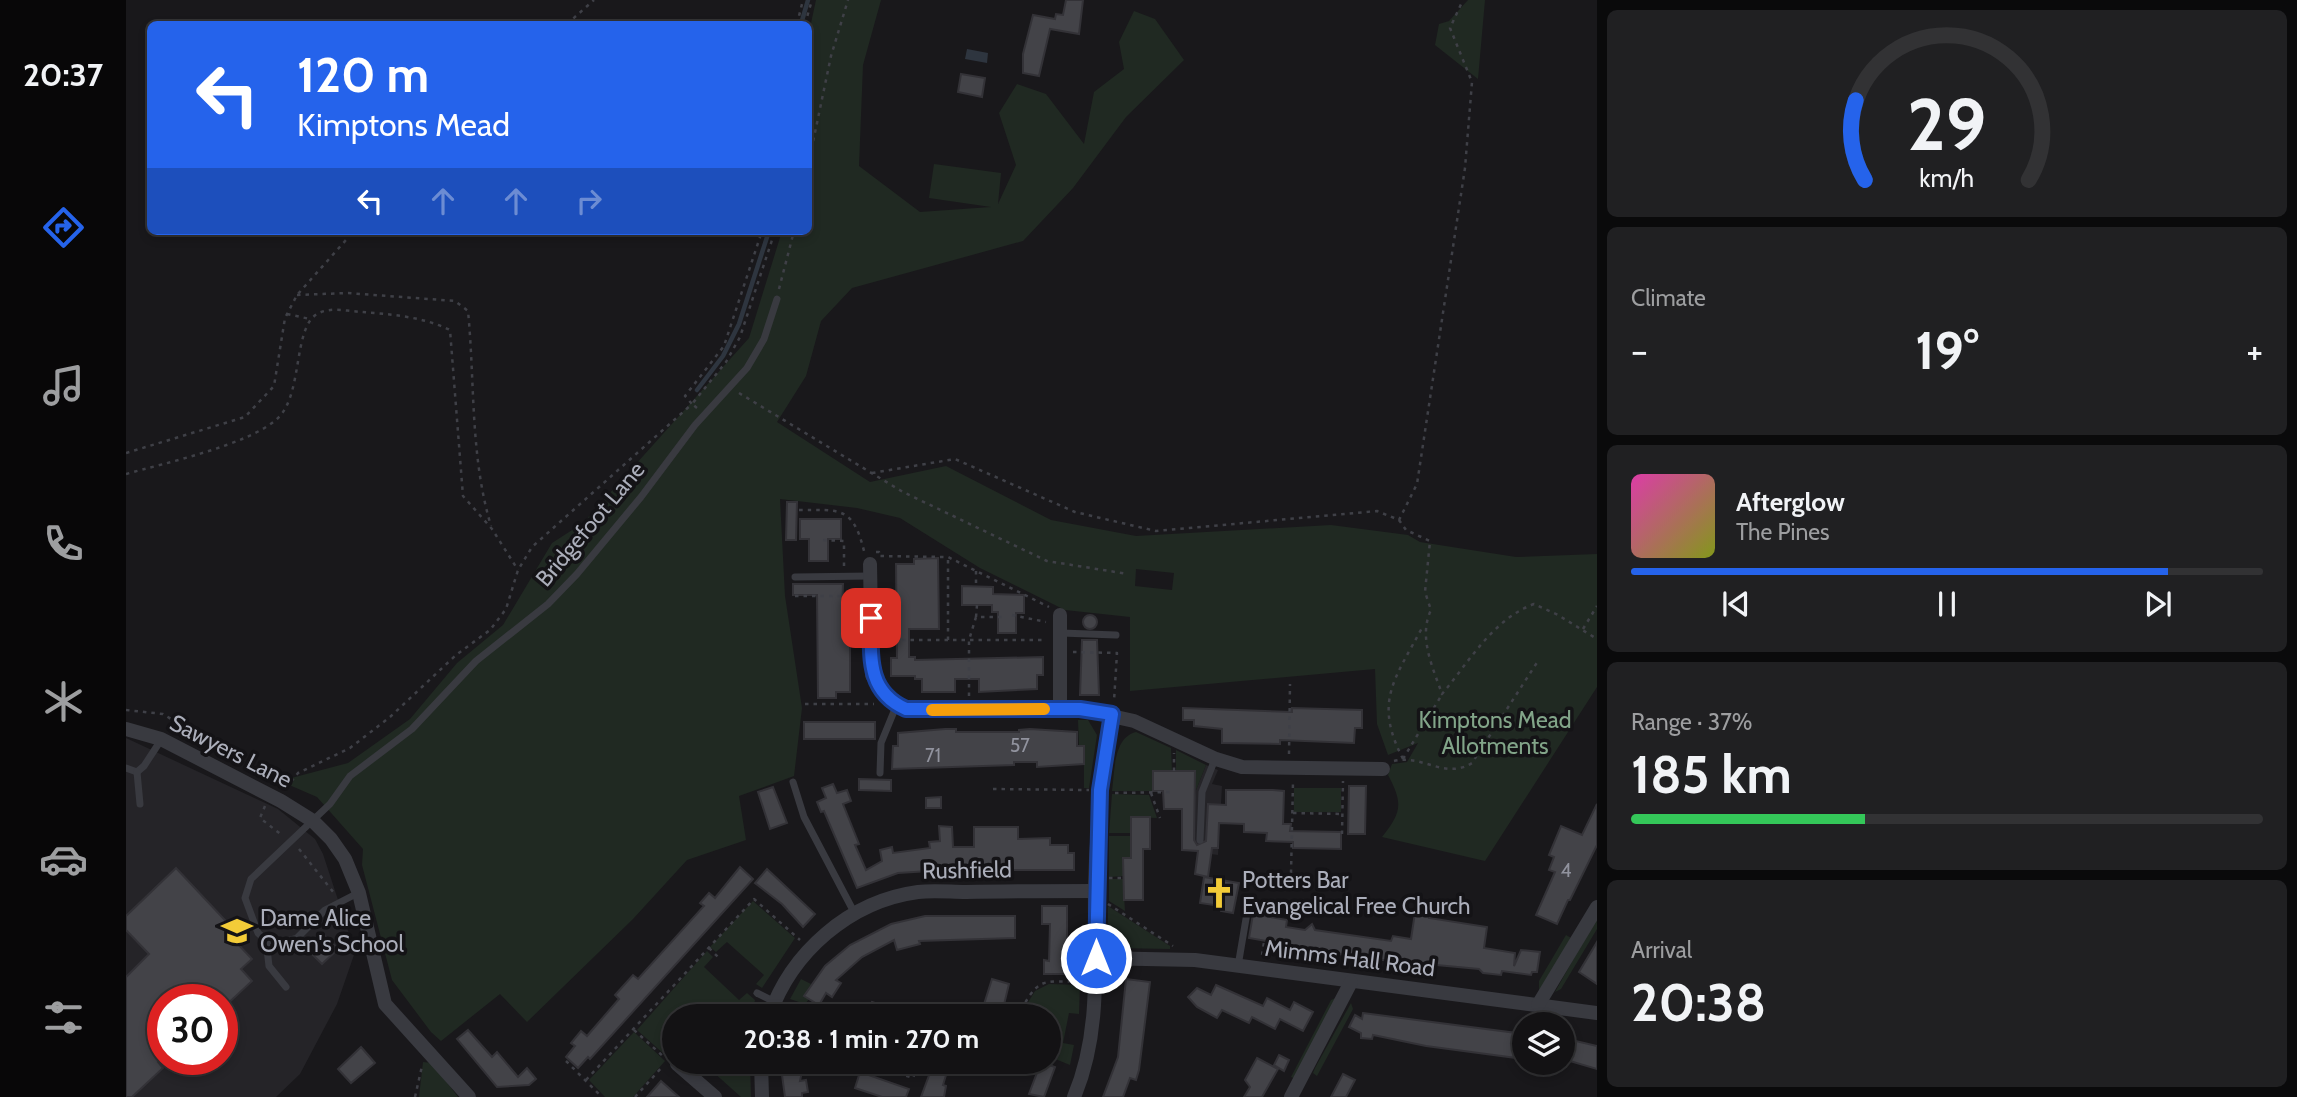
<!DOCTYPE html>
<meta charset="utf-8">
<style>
:root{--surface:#131214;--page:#202022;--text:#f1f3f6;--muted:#9d9ea0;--line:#323234;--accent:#2563eb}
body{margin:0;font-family:Cabin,sans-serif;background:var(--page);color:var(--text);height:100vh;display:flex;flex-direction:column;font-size:26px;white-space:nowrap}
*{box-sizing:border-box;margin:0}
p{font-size:23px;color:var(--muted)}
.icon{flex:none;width:38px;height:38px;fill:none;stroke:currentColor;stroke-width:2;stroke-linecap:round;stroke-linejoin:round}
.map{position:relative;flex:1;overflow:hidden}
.side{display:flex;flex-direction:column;gap:10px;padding:10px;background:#0a0a0b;width:700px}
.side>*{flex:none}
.banner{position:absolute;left:21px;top:21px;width:665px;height:214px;border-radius:10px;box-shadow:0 4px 10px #0003,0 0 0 2px var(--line);background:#2563eb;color:#fff;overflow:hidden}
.buttons{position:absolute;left:1386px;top:1012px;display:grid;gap:14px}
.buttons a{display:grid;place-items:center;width:63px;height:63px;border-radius:50%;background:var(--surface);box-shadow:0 4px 10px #0003,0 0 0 2px var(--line);font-size:35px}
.speed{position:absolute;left:21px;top:984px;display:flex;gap:14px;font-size:35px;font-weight:700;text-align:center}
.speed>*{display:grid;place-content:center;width:91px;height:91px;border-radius:50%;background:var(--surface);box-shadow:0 4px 10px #0003,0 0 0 2px var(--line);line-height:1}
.speed .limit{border:10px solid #d22;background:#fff;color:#111}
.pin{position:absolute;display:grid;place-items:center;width:60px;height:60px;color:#fff;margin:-30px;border-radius:14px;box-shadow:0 4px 10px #0006}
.me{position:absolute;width:77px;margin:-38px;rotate:0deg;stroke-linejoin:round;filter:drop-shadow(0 0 5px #0008)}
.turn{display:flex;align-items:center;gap:24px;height:147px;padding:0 35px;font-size:32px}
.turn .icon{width:91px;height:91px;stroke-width:2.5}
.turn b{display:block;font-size:49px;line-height:60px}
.lanes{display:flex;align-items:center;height:66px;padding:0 35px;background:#0003;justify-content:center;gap:35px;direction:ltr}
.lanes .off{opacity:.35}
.big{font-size:52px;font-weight:700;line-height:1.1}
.side .widget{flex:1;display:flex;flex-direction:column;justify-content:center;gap:10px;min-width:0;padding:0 24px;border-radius:10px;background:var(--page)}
.side .dial{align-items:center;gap:0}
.dial svg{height:182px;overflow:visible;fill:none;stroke:var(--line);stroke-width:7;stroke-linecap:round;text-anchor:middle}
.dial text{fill:var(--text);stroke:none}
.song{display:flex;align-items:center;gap:21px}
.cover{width:84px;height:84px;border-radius:10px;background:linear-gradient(135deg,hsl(320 70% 55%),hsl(70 70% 35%))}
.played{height:7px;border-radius:4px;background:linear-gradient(90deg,var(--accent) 85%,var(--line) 85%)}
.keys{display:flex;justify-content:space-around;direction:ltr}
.heat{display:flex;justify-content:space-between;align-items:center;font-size:38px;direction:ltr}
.charge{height:10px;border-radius:5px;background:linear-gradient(90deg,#34c759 37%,var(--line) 0)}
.trip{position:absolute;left:536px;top:1004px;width:399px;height:70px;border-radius:35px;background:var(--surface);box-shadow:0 4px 10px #0003,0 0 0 2px var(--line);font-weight:700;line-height:70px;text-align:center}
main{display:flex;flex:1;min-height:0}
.menu{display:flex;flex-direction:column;width:126px;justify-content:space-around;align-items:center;background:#080708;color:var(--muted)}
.menu .icon{width:49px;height:49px}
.menu .current{color:var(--accent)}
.menu b{font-size:32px;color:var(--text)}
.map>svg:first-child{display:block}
</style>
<main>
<nav class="menu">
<b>20:37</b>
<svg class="icon current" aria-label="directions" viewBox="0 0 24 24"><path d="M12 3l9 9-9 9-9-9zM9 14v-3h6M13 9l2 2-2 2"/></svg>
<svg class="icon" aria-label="music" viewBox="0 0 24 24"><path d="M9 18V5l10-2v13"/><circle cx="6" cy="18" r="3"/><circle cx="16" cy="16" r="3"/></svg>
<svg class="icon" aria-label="phone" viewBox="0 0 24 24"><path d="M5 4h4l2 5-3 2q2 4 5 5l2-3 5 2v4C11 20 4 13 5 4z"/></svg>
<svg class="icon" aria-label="climate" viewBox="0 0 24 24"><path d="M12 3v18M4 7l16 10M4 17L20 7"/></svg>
<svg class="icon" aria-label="car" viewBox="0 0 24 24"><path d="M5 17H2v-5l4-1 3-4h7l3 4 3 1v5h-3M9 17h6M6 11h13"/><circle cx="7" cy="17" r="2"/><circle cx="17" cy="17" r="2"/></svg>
<svg class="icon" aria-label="filters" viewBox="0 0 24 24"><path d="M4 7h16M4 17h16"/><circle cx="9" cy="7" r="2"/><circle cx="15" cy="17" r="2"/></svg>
</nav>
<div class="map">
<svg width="1471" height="1097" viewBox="0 0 1471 1097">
<rect width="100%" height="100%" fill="#19181b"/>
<!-- built -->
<g fill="#252428" fill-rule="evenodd">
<path d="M0,738l152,71 37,30 8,15 32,98 -18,52 -37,70 -24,23h-150zM37,999h59v60h-59z"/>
<path d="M1080,765l12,5 -6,14 10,2 -4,69 -36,-5v-41h11l3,-19z"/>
</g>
<!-- green -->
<g fill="#202922" fill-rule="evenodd">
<path d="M690,0h65l-18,65 -4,101 61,46 71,-5 -62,-9 5,-34 67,9 -3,31 18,-39 -17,-52 18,-29 29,10 38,50 10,-52 30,-23 -5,-27 15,-31 21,8 29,41 -58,57 -53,71 -50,53 -171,47 -31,33 -15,55 -29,46 93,60 76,-16 105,54 85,16 195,-11 77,10 12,7 96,15 81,-3v133l-112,174 -103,-24c20,-25 21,-34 6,-62l4,-11 15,-2 11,-19 -30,12 -11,-31 -2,-55 -245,22v-74l-65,-7 -85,-42 -80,-50 -43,-10 -77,-9 5,97 17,112 -8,68 -55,20 7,44 -59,20 -54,59 -106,103 -27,-28 -59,47 -10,-9 -39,-52 -30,-115 1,-16 -46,-52 -37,-16 68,-18 62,-44 47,-56 46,-38 49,-82 31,-20 166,-185 33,-107h26v-194zM1010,569l38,4 -2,17 -37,-4z"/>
<path d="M1342,0h17l-7,79 -43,-34 4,-21 10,-3z"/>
<path d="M952,720h10l9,15 -8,53h-5v-42h-5z"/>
<path d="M1010,732l35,16 1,23h-19v20h-41c3,-20 1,-53 24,-59z"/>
<path d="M1050,750l30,15 -10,25 -1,-19h-19z"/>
<rect x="1168" y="788" width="47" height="24"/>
<path d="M986,794l37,1 8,23 -25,-1 -1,16h-22z"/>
<path d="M983,836h22l1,21 -9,1 1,18 -15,1z"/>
<path d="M983,879h14l2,32 -16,-10z"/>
<path d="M627,901l42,37 -33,50 -6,-4 8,-9 -37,-33 -11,10 -6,-5z"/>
<path d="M982,906l62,40v3l-53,-1 -9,-7z"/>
<path d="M1471,917v12l-36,60 -6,3z"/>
<path d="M1440,935l5,3 -32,54v-11z"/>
<path d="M581,951l6,6 -9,10 35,33 8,-7 8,7 -4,17h-77l-1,45 -36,-32z"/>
<path d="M675,979l10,5 -7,11 5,4 -4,5 -15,-5z"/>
<path d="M923,984l31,1 -1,29 -10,-1 -6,30 11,2 -4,20 -22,-9v-39h-29l16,-26z"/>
<path d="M1212,997l-42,82 -5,-2 40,-77z"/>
<path d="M1225,1003l2,6 -36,67 -4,-3 2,-5z"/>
<path d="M508,1032l31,29 -32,36h-28l-16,-17z"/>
<path d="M297,1062l9,1 26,34h-39z"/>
<path d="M576,1062h48l1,35h-10z"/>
<path d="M742,1062h50l-5,14h-3z"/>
</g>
<!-- water -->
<path fill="#2e353f" d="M841,49l21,4 -1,10 -22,-4z"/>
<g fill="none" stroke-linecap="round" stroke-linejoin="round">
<!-- stream -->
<g stroke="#2e353f" stroke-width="4.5">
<path d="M675,24l7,-24"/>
<path d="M571,390l26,-34 16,-32 30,-93"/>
</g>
</g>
<!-- building -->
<g fill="#434348" stroke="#333237" stroke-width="2">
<path d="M940,0h17l-4,34 -29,-5 -11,47 -16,-3v-19l10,-39 22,4 1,-5 7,1z"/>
<path d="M835,74l24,4 -3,19 -24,-5z"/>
<path d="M661,502h10l-1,38h-10z"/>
<path d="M674,519h41v20h-13v22h-19v-22h-9z"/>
<path d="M812,558l1,71h-30v28h6v3l128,-3v18h-6v14l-58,3v-13h-24v13h-33v-13h-7v-3h-24v-18h6l-1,-94h18v-5z"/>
<path d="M667,584h50l-1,26h8v82h-14v6h-18l-1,-103h-24z"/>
<path d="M836,586l31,1v7l31,1v18h-8v20h-18v-21h-6v-7h-30z"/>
<circle cx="964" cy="622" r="7"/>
<path d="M956,640h15l2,55h-19z"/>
<path d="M1057,708l109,4v-4l70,2v18h-7l-1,15 -74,-3v4l-58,-1v-14l-28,-3v-6h-11z"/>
<rect x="678" y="722" width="71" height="17"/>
<path d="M819,729h11v3h63v-2l11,-1 47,3v14h7v18l-47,3v-5h-23v3l-122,4 1,-23h5v-13z"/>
<path d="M1027,771h42l-1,69 3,5 9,-4 2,-37 18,1v-15h47l11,1 -1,33h8l-1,7 51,1v17l-48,-1v-6l-27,-1 1,-8 -23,-1v-8l-25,-1 -1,25h-6l-4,29 -13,-3 3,-23 -16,-1v-41h-18l-1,-18h-10z"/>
<path d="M733,779l32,1v11l-32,-1z"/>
<path d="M707,784l4,9 10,-3 4,11 -8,3 16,40 -4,1 11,25 16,-9 -2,-11 12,-3 1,6 37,-5 -1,-6 11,-1 -1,-15 13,1 1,20h21v-20h44v12l32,-1v7h18v8h6v17h-128l-48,3 -41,15 -33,-77 -3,1 -4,-10 9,-4 -4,-10z"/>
<path d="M1223,786h17l-1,48h-17z"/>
<path d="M647,787l14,36 -17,6 -12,-37z"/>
<path d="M815,797v11h-15v-10z"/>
<path d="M1471,804v41l-27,55h-2l-11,24 -21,-9 19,-43 -6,-2 5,-13 -5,-2 12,-29 21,9z"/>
<path d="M1005,817h19v32h-7v51h-19l-1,-42h8z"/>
<path d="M614,867l13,12 -163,180 -2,-2 -10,11 -12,-11 9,-11 -4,-3 10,-12 6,5 32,-37 -4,-4 18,-20 5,4 66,-73 -4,-3 9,-10 6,5z"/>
<path d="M50,868l62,66 -5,5 19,20 -11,10 11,12 -30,28v-10h-59v58l-5,5 5,6 -31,29h-6v-120l23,-23 -23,-24v-14z"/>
<path d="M641,869l48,45 -12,13 -21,-23 -27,-21z"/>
<path d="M1078,877l35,6 -6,30 -12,-2v-5l-21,-3z"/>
<path d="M916,906h25v68h-23v-14l5,1 1,-37h-8z"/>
<path d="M1290,906l14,2 -1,10 58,9 -3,21 31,5 -1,13 7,-16 19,2 -3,20h-5l-1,3 -29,-4 -1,4 -18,-2 -4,-4 -118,-11 -112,-20 4,-24 34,6 -1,7 19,3 7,-6 3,6 76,11 2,-5 18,3z"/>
<path d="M799,916h90v22l-96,3 1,3 -23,6 -3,-10 -32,17 -26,23 5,3 -9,14 -6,-4 -7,12 -15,-9 21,-30 25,-21 41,-21z"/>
<path d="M199,936l13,13 -16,15 -13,-13z"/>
<path d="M1471,942v42l-18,-12z"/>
<path d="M866,979l17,5 -8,33h-21z"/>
<path d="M1000,979l24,3 -11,88 -3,10 -6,-2 -7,19h-20l15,-40z"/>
<path d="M1090,985l47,21 4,-8 23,12 4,-8 19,10 -10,19 -23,-12 -5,10 -23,-12 -3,6 -27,-13 -5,8 -20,-11 -9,-10 9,-9 14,7z"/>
<path d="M746,1002l38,13v2h-43z"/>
<path d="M1237,1013l161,21v25l-98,-13 -53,-11 -1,4 -11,-1v-5l-12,-6 6,-12 7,4z"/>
<path d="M342,1030l24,27 5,-5 21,25 9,-9 9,11 -7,6 -32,2 -40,-48z"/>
<path d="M1437,1038l34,8v23l-34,-10z"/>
<path d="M235,1047l14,16 -24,20 -13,-14z"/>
<path d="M1153,1055l10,5 -5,11 -10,-6z"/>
<path d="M1131,1058l21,11 -16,28h-18l6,-10 -5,-7z"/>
<path d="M659,1062h19l-4,19 6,-1 2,12 -6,1v4h-17l-3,-22z"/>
<path d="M808,1062h16l-7,23 3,1 -2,11h-23z"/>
<path d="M915,1062l14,5 -11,30 -15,-3z"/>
<path d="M734,1072l49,17 -3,8h-24l-27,-9z"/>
<path d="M1217,1074l12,6 -9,17h-15z"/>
<path d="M535,1081l18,16h-32z"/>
</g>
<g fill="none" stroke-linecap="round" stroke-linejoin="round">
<!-- path -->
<g stroke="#3f4047" stroke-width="2.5" stroke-dasharray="3.5 5" stroke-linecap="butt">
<path d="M441,24l27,-24"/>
<path d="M671,24l6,-24"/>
<path d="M679,24l7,-24"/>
<path d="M682,166l23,-110 17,-56"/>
<path d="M653,289l15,-58"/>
<path d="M171,295l51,-2 107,8 13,10c7,72 2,145 23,215"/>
<path d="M161,314l23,5"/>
<path d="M613,393l164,99 144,69 81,13"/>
<path d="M571,408l-5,-4 34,-42 14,-25 35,-106"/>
<path d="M0,453l119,-36 29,-31 11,-68 12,-23 57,-64"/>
<path d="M746,473l83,-14 120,53 81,19 221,-20 22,9 18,-36 48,-316 7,-86 -22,-54 13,-28"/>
<path d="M0,474c39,-11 122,-29 151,-55 27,-24 15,-94 42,-106 12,-6 28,-2 42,-1 29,2 63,5 89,18l13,166 29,33 26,41"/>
<path d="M673,510c41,0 54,-4 65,41"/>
<path d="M1273,520l7,10 24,11 -5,51 6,18c-13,27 2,58 11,84 27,-32 51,-75 92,-90l24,11 39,24"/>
<path d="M697,540l21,1v25"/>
<path d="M750,552h3v4l69,1 101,50"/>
<path d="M850,571v16"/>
<path d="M669,596h62"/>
<path d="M886,615l34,7"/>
<path d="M850,617l1,-12"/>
<path d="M1457,629l14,-23"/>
<path d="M759,640h161"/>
<path d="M822,640v-83"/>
<path d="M947,652l44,1 -3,48"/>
<path d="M843,696v-56l7,-23h29"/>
<path d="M679,704h69"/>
<path d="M0,710l37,4 54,34 60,29v6"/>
<path d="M1163,754l1,-70"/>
<path d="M1277,759c-30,-58 -8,-80 20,-133"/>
<path d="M1277,759l38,-63"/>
<path d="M1268,761c28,-7 51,19 78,2l66,-102"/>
<path d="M1048,771v-18"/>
<path d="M160,788l12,-15 52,-25 40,-31 66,-62 34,-25 16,-21 12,-39 14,-23 160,-143 -7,-8 39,-50 38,-115"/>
<path d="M867,789l96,1"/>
<path d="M989,793l56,-1"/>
<path d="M1025,793l9,25"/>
<path d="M139,806l-5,12 23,18"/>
<path d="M1167,813l50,1"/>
<path d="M1216,834l1,-53"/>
<path d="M173,849l35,44"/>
<path d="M1165,873l2,-91"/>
<path d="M983,878h14"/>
<path d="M982,904l65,42"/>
<path d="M583,948l11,11"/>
<path d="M1136,955l2,-13"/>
<path d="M891,1017c22,-40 22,-36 65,-35"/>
<path d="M508,1030l31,28"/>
<path d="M440,1061l36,36"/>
<path d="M740,1062l47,16 6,-16"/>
<path d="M460,1080l168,-181 46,41"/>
<path d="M289,1097l7,-31"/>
<path d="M509,1097l28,-31"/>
</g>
<!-- lane -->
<g stroke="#393a40" stroke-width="7">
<path d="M669,577l75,-1"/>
<path d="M935,633l55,2"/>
<path d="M0,768l11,4 7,-6 17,-26"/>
<path d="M11,772l3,32"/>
<path d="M754,773l1,-30 16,-39"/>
<path d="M667,782l11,35 51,97"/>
<path d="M1074,840l2,-48 13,-33"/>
<path d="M232,893l-33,17 -28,28 -13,4 -18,-2 -8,-7 -13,-35 6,-19 79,-75 20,-28 62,-47 64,-68 72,-57 29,-30 64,-77 54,-72 52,-57 17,-29 13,-40"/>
<path d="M140,940l3,26 17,21"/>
<path d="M1112,966l10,-59 36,5"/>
<path d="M631,993l18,9"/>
</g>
<!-- street -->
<g stroke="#393a40" stroke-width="14">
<path d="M744,564l2,111 13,21 21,13h174l54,12 82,38 26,8 141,2"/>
<path d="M934,709v-94"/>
<path d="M0,729l35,10 120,62 32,20 18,18 14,20 14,34 26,111 84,93"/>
<path d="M970,958l99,2 402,53"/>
<path d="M1412,1005l59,-98"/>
<path d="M643,1017c22,-65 81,-116 149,-125 16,-2 33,0 48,0 43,-1 86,-1 129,-1"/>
<path d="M635,1062l1,35"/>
<path d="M551,1064l38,33"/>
<path d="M948,1097c28,-66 20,-137 21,-207 1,-59 7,-117 17,-176"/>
<path d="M1165,1097l60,-115"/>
</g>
</g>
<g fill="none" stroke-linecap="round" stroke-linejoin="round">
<defs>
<path id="route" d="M745,618c0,38 -5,73 35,91h174l32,5 -12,76 -4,168"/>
</defs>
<!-- route casing -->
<use href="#route" stroke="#184099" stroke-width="18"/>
<!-- route -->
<use href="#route" stroke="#2563eb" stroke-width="12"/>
<!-- slow -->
<path stroke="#f59e0b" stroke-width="12" d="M806,710l112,-1"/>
</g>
<!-- icons -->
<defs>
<symbol id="church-bare" viewBox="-9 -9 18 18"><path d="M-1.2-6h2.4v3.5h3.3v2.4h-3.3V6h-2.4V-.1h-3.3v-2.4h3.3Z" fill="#f3cc38" stroke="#141316" stroke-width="2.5" paint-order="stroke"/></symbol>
<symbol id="school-bare" viewBox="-9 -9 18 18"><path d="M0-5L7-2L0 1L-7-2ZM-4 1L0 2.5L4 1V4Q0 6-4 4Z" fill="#f3cc38" stroke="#141316" stroke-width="2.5" paint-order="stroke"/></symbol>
</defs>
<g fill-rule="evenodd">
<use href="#church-bare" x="1071" y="871" width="44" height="44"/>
<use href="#school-bare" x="89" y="909" width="44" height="44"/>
</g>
<g text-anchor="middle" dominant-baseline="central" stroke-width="7" stroke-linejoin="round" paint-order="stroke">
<!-- number labels -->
<g font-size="19" fill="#91939e">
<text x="894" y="745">57</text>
<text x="807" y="755">71</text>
<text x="1440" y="870">4</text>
</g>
<!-- street labels -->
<g font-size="23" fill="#abaeba" stroke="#141316">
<text transform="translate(464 524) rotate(-50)">Bridgefoot Lane</text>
<text transform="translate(105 751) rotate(27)">Sawyers Lane</text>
<text transform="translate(841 870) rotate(-1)">Rushfield</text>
<text transform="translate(1224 958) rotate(7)">Mimms Hall Road</text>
</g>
<!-- park labels -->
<g font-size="23" fill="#82a589" stroke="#141316">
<text x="1369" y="720">Kimptons Mead<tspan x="1369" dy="26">Allotments</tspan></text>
</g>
<!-- poi labels -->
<g font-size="23" fill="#abaeba" stroke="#141316" text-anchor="start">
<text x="1116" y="880">Potters Bar<tspan x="1116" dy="26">Evangelical Free Church</tspan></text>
<text x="134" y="918">Dame Alice<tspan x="134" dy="26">Owen's School</tspan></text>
</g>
</g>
</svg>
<div class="buttons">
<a><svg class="icon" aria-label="layers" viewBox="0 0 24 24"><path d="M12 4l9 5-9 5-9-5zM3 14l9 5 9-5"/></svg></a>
</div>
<div class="speed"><div class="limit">30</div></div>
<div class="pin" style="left:745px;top:618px;background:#d93025"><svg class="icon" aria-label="arrive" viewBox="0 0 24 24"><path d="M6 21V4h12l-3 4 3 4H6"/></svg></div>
<svg class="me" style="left:970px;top:958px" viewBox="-20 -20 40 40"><circle r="17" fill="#2563eb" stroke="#fff" stroke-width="3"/><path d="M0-11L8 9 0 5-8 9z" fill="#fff"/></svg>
<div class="trip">20:38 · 1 min · 270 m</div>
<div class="banner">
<div class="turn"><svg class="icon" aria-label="left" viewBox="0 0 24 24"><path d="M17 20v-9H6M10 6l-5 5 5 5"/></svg><div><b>120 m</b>Kimptons Mead</div></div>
<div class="lanes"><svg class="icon" aria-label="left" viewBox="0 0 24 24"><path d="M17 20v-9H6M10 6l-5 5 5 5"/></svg><svg class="icon off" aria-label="ahead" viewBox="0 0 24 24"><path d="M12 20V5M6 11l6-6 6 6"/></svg><svg class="icon off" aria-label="ahead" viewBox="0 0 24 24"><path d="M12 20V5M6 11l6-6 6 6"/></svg><svg class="icon off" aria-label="right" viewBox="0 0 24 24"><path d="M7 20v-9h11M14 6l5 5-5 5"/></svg></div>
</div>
</div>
<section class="side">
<div class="widget dial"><svg viewBox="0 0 100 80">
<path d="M14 69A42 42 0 1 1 86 69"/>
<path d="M14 69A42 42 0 0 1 10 34" stroke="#2563eb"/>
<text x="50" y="56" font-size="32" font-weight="700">29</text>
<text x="50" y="72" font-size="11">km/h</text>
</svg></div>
<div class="widget"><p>Climate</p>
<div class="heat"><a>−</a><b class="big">19°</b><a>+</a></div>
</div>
<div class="widget">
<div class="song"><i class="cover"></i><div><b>Afterglow</b><p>The Pines</p></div></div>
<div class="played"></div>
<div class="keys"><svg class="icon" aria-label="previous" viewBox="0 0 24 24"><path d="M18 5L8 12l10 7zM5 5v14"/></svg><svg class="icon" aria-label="pause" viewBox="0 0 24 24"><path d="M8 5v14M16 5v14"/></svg><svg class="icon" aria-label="next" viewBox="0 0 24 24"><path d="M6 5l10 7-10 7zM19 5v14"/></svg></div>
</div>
<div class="widget"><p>Range · 37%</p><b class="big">185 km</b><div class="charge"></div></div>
<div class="widget"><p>Arrival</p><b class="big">20:38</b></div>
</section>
</main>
